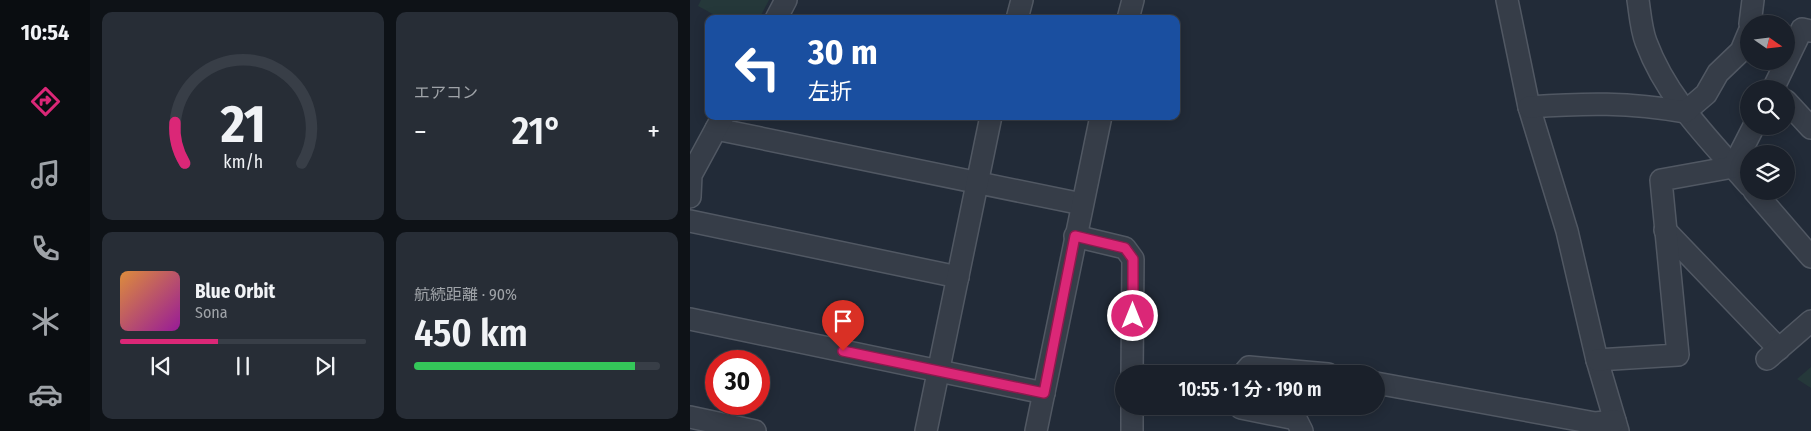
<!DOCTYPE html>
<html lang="ja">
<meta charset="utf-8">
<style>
:root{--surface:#1a202a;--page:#272d36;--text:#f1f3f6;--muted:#9fa3a8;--line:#383e47;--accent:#db2777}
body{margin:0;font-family:"Fira Sans Condensed","Noto Sans JP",sans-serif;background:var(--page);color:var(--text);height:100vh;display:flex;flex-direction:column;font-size:19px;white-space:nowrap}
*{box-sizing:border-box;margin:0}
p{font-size:16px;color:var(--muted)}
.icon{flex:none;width:28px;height:28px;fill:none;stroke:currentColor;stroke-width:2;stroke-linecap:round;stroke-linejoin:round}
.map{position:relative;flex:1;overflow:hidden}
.panel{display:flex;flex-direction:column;gap:12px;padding:12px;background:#0e1217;width:600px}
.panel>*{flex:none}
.hud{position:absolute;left:15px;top:15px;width:475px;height:105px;border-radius:10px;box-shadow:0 2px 12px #0003,0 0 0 1px var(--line);background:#1a4fa0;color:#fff;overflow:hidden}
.needle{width:32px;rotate:104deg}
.controls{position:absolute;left:1050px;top:15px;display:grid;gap:10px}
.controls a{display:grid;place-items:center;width:55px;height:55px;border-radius:50%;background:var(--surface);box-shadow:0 2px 12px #0003,0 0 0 1px var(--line);font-size:25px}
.speed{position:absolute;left:15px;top:350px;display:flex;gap:10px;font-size:25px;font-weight:700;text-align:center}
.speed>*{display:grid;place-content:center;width:65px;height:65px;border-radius:50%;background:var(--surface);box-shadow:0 2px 12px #0003,0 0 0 1px var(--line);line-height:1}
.speed .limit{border:8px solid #d22;background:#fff;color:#111}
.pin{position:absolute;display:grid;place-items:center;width:42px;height:42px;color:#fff;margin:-51px -21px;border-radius:50% 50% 50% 0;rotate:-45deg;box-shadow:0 0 5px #0007}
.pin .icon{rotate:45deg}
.me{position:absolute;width:55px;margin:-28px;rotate:0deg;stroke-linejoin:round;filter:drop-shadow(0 0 4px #0008)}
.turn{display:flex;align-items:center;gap:18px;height:105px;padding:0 20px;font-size:22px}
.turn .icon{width:65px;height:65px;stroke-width:2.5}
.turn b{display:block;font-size:35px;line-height:42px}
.big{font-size:38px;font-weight:600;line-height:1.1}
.panel .tile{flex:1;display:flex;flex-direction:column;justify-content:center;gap:8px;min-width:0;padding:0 18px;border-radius:10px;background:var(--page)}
.panel .dial{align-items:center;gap:0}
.dial svg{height:130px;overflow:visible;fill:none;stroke:var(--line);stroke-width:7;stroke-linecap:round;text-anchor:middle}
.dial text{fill:var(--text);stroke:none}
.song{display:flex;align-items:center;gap:15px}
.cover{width:60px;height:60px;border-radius:8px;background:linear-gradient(135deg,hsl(30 70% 55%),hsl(300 70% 35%))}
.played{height:5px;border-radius:2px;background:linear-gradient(90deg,var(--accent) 40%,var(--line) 40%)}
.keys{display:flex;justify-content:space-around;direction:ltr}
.heat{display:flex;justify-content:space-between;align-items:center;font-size:28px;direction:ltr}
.charge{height:8px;border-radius:4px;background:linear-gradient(90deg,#34c759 90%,var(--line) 0)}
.panel .tiles{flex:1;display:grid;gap:12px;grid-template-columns:repeat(2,1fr)}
.trip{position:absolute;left:425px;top:365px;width:270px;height:50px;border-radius:25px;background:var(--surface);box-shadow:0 2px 12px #0003,0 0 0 1px var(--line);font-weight:600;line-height:50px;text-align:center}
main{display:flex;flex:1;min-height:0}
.dock{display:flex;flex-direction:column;width:90px;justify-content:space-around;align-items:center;background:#0a0d11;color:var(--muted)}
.dock .icon{width:35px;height:35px}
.dock .current{color:var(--accent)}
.dock b{font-size:22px;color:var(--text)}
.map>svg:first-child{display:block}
</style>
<main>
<nav class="dock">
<b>10:54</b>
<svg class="icon current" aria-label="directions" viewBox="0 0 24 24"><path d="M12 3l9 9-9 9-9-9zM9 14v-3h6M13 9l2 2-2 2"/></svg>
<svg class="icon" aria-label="music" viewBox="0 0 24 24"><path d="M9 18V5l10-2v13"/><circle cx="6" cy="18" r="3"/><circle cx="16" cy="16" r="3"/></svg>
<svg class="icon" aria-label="phone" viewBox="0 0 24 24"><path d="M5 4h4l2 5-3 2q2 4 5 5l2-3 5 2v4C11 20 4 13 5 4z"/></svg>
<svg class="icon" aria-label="climate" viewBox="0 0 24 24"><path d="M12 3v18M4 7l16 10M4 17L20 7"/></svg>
<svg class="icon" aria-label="car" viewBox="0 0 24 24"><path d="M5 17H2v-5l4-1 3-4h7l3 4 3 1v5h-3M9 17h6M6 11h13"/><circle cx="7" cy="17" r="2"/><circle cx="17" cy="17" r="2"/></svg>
</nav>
<section class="panel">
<div class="tiles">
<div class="tile dial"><svg viewBox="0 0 100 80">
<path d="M14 69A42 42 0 1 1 86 69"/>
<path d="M14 69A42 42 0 0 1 8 44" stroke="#db2777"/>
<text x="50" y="56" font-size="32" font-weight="700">21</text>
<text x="50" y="72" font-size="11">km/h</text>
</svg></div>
<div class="tile"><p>エアコン</p>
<div class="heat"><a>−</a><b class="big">21°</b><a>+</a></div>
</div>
<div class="tile">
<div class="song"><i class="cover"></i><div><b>Blue Orbit</b><p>Sona</p></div></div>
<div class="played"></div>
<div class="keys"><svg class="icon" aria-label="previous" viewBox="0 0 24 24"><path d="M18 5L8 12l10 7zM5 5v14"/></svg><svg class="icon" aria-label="pause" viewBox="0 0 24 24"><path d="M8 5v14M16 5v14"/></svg><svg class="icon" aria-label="next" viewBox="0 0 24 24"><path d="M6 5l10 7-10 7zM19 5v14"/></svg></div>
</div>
<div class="tile"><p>航続距離 · 90%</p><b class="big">450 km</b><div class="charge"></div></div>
</div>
</section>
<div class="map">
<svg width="1121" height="431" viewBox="0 0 1121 431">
<rect width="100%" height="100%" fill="#222b38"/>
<!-- green -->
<g fill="#25383a">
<path d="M11,0h68l-10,19h-37l-24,-13z"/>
<path d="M1121,367v21l-14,-9z"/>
</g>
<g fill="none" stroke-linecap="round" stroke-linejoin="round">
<defs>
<g id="minor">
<path d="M817,0l22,107 38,124 30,129 21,71"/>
<path d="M948,0c2,13 3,29 8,42 21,57 64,98 103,143"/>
<path d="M86,19l10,-19"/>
<path d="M327,19l5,-19"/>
<path d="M438,19l5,-19"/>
<path d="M1060,24l3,-24"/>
<path d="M1083,89l29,-60 9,2"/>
<path d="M1096,101l25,27"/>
<path d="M839,107c56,-4 100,-5 156,5l21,-18 12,-21 23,-22 8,-19"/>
<path d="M26,129l366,75"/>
<path d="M1064,191l57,66"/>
<path d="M0,197l1,-22 32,-59"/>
<path d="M0,221l268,56"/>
<path d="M975,230l114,119"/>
<path d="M385,236l50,12 8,11 -1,115"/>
<path d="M0,319l354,74"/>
<path d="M1077,359l44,-38"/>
<path d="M907,360l81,-5 -17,-175 72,-13 21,-41"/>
<path d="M553,374l6,-7 79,7"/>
<path d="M686,383l219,40 20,-2"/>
<path d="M550,406l1,2 55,11 6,12"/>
<path d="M0,417l65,14"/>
<path d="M236,431l65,-315"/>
<path d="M346,431l65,-315"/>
<path d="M442,431v-25"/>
</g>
</defs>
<!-- minor casing -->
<use href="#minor" stroke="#515863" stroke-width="24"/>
<!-- minor -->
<use href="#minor" stroke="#363d48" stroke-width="21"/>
</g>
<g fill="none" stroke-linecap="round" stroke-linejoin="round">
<defs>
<path id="route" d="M153,351l201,42 31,-157 50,12 8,11v57"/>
</defs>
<!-- route casing -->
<use href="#route" stroke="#8e194d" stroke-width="12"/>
<!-- route -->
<use href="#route" stroke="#db2777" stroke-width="9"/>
</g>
</svg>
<div class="controls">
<a><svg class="needle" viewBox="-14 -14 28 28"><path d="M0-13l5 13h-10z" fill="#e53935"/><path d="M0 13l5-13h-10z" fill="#9fa3a8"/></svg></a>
<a><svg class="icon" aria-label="search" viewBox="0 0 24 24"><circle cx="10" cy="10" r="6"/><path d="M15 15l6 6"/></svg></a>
<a><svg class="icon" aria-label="layers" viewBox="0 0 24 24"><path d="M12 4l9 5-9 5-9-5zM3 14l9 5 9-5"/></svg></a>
</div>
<div class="speed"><div class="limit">30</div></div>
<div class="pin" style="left:153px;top:351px;background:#d93025"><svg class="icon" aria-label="arrive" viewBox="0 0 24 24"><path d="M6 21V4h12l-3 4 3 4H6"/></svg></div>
<svg class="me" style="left:443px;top:316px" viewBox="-20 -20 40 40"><circle r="17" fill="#db2777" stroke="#fff" stroke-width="3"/><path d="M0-11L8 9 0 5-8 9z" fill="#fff"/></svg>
<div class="trip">10:55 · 1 分 · 190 m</div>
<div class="hud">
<div class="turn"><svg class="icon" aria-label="left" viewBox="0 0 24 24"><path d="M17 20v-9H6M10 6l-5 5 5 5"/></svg><div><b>30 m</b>左折</div></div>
</div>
</div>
</main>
